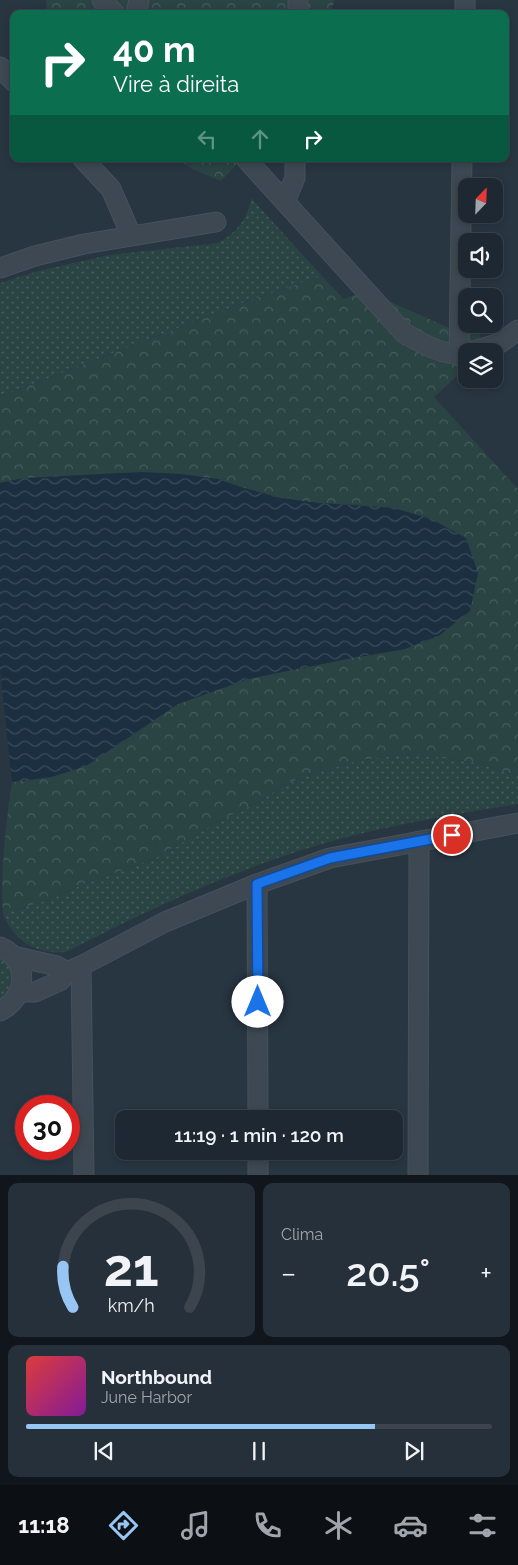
<!DOCTYPE html>
<html lang="pt">
<meta charset="utf-8">
<style>
:root{--surface:#1e2832;--page:#26303a;--text:#f1f3f6;--muted:#a1a6ac;--line:#3c444d;--accent:#97c5f4}
body{margin:0;font-family:Raleway,sans-serif;background:var(--page);color:var(--text);height:100vh;display:flex;flex-direction:column;font-size:19px;white-space:nowrap}
*{box-sizing:border-box;margin:0}
p{font-size:16px;color:var(--muted)}
.icon{flex:none;width:28px;height:28px;fill:none;stroke:currentColor;stroke-width:2;stroke-linecap:round;stroke-linejoin:round}
.map{position:relative;height:1175px;overflow:hidden}
.panel{display:flex;flex-direction:column;gap:8px;padding:8px;background:#10161c;flex:1}
.panel>*{flex:none}
.top-card{position:absolute;left:10px;top:10px;width:499px;height:152px;border-radius:10px;box-shadow:0 2px 8px #0003,0 0 0 1px var(--line);background:#0b6e4f;color:#fff;overflow:hidden}
.needle{width:32px;rotate:23deg}
.fabs{position:absolute;left:458px;top:178px;display:grid;gap:10px}
.fabs a{display:grid;place-items:center;width:45px;height:45px;border-radius:10px;background:var(--surface);box-shadow:0 2px 8px #0003,0 0 0 1px var(--line);font-size:25px}
.speed{position:absolute;left:15px;top:1095px;display:flex;gap:10px;font-size:25px;font-weight:700;text-align:center}
.speed>*{display:grid;place-content:center;width:65px;height:65px;border-radius:50%;background:var(--surface);box-shadow:0 2px 8px #0003,0 0 0 1px var(--line);line-height:1}
.speed .limit{border:8px solid #d22;background:#fff;color:#111}
.pin{position:absolute;display:grid;place-items:center;width:42px;height:42px;color:#fff;margin:-21px;border:2px solid #fff;border-radius:50%;box-shadow:0 1px 5px #0007}
.me{position:absolute;width:55px;margin:-28px;rotate:0deg;stroke-linejoin:round;filter:drop-shadow(0 0 4px #0008)}
.turn{display:flex;align-items:center;gap:18px;height:105px;padding:0 20px;font-size:22px}
.turn .icon{width:65px;height:65px;stroke-width:2.5}
.turn b{display:block;font-size:35px;line-height:42px}
.lanes{display:flex;align-items:center;height:48px;padding:0 20px;background:#0003;justify-content:center;gap:25px;direction:ltr}
.lanes .off{opacity:.35}
.big{font-size:38px;font-weight:600;line-height:1.1}
.panel .widget{flex:1;display:flex;flex-direction:column;justify-content:center;gap:8px;min-width:0;padding:0 18px;border-radius:10px;background:var(--page)}
.panel .dial{align-items:center;gap:0}
.dial svg{height:130px;overflow:visible;fill:none;stroke:var(--line);stroke-width:7;stroke-linecap:round;text-anchor:middle}
.dial text{fill:var(--text);stroke:none}
.song{display:flex;align-items:center;gap:15px}
.cover{width:60px;height:60px;border-radius:8px;background:linear-gradient(135deg,hsl(0 70% 55%),hsl(290 70% 35%))}
.played{height:5px;border-radius:2px;background:linear-gradient(90deg,var(--accent) 75%,var(--line) 75%)}
.keys{display:flex;justify-content:space-around;direction:ltr}
.heat{display:flex;justify-content:space-between;align-items:center;font-size:28px;direction:ltr}
.panel .tiles{flex:1;display:grid;gap:8px;grid-template-columns:1fr 1fr}
.widget:last-child{grid-column:span 2}
.trip{position:absolute;left:115px;top:1110px;width:288px;height:50px;border-radius:10px;background:var(--surface);box-shadow:0 2px 8px #0003,0 0 0 1px var(--line);font-weight:600;line-height:50px;text-align:center}
.menu{display:flex;height:80px;justify-content:space-around;align-items:center;background:#0c1014;color:var(--muted)}
.menu .icon{width:35px;height:35px}
.menu .current{color:var(--accent)}
.menu b{font-size:22px;color:var(--text)}
.map>svg:first-child{display:block}
</style>
<div class="map">
<svg width="518" height="1175" viewBox="0 0 518 1175">
<defs>
<pattern id="green-dots" width="8" height="8" patternUnits="userSpaceOnUse" patternTransform="scale(1.25)"><rect width="8" height="8" fill="#2a4343"/><path d="M2 2h.1M6 6h.1" fill="none" stroke="#475c5d" stroke-width="1.8" stroke-linecap="round"/></pattern>
<pattern id="forest-crowns" width="20" height="18" patternUnits="userSpaceOnUse" patternTransform="scale(1.25)"><rect width="20" height="18" fill="#2a4343"/><path d="M2 6a3 3 0 1 1 6 0M12 15a3 3 0 1 1 6 0" fill="none" stroke="#475c5d"/></pattern>
<pattern id="water-waves" width="16" height="10" patternUnits="userSpaceOnUse" patternTransform="scale(1.25)"><rect width="16" height="10" fill="#1b2f41"/><path d="M0 5q4-4 8 0t8 0" fill="none" stroke="#3a4c5b"/></pattern>
</defs>
<rect width="100%" height="100%" fill="#283642"/>
<!-- green -->
<g fill="url(#green-dots)">
<path d="M251,198l71,78 -77,26 -245,95v-114l38,-12 71,-16 109,-12c18,-10 30,-24 33,-45z"/>
<path d="M399,755l37,2 37,5 45,14v28c-61,10 -122,20 -182,36 -94,26 -183,67 -270,112 -29,3 -52,-11 -63,-38l44,-14 35,-15 71,-26 68,-39 35,-17 32,-20 35,-13 38,-10z"/>
<path d="M0,957c17,13 16,30 0,43z"/>
</g>
<!-- forest -->
<g fill="url(#forest-crowns)">
<path d="M46,0h289l-6,14h-282z"/>
<path d="M178,159h64l-21,22 -29,-12z"/>
<path d="M322,276l22,23 22,-8 90,40 18,-7h7l-2,27h-13v17l-32,29 84,92v287l-45,-14 -37,-5 -37,-2 -38,5 -38,10 -35,13 -32,20 -35,17 -68,39 -71,26 -35,15 -44,14c-3,-39 3,-92 9,-132l39,-5 35,-11 92,-62 70,-25 104,-21 53,-9 -43,-144 -43,-2 -39,-5 -54,-16 -201,-4 -25,5v-86l245,-95z"/>
</g>
<!-- water -->
<path fill="url(#water-waves)" d="M141,472l39,2 38,5 25,9 37,10 39,5 75,5 37,11 35,19 12,35 -8,38 -30,24 -35,14 -53,9 -104,21 -70,25 -92,62 -35,11 -39,5 -12,-112v-187l25,-5z"/>
<g fill="none" stroke-linecap="round" stroke-linejoin="round">
<defs>
<g id="minor">
<path d="M102,0l13,14"/>
<path d="M136,14l3,-14"/>
<path d="M298,14v-14"/>
<path d="M465,14v-14"/>
<path d="M0,67l14,15"/>
<path d="M83,159l28,30 20,46"/>
<path d="M246,159l158,174c15,9 44,26 62,20"/>
<path d="M285,202l10,-24v-19"/>
<path d="M0,268l35,-12 49,-12 132,-22"/>
<path d="M473,351l27,-8 18,-13"/>
<path d="M459,356l3,-197"/>
<path d="M257,884l1,235"/>
<path d="M0,947c30,13 28,50 0,64"/>
<path d="M13,956l44,10 10,6"/>
<path d="M81,966l3,209"/>
<path d="M19,992h16l25,-11 7,-9 14,-6 84,-44 92,-38 73,-26 188,-35"/>
<path d="M258,1151v24"/>
<path d="M418,1175l1,-334"/>
</g>
</defs>
<!-- minor casing -->
<use href="#minor" stroke="#46515b" stroke-width="21"/>
<!-- minor -->
<use href="#minor" stroke="#3d4852" stroke-width="19"/>
</g>
<g fill="none" stroke-linecap="round" stroke-linejoin="round">
<defs>
<path id="route" d="M258,1002l-1,-118 73,-26 122,-23"/>
</defs>
<!-- route casing -->
<use href="#route" stroke="#114b97" stroke-width="12"/>
<!-- route -->
<use href="#route" stroke="#1a73e8" stroke-width="9"/>
</g>
</svg>
<div class="fabs">
<a><svg class="needle" viewBox="-14 -14 28 28"><path d="M0-13l5 13h-10z" fill="#e53935"/><path d="M0 13l5-13h-10z" fill="#a1a6ac"/></svg></a>
<a><svg class="icon" aria-label="sound" viewBox="0 0 24 24"><path d="M4 9h4l5-4v14l-5-4H4zM17 9q2 3 0 6"/></svg></a>
<a><svg class="icon" aria-label="search" viewBox="0 0 24 24"><circle cx="10" cy="10" r="6"/><path d="M15 15l6 6"/></svg></a>
<a><svg class="icon" aria-label="layers" viewBox="0 0 24 24"><path d="M12 4l9 5-9 5-9-5zM3 14l9 5 9-5"/></svg></a>
</div>
<div class="speed"><div class="limit">30</div></div>
<div class="pin" style="left:452px;top:835px;background:#d93025"><svg class="icon" aria-label="arrive" viewBox="0 0 24 24"><path d="M6 21V4h12l-3 4 3 4H6"/></svg></div>
<svg class="me" style="left:258px;top:1002px" viewBox="-20 -20 40 40"><circle r="19" fill="#fff"/><path d="M0-13L10 11 0 6-10 11z" fill="#1a73e8"/></svg>
<div class="trip">11:19 · 1 min · 120 m</div>
<div class="top-card">
<div class="turn"><svg class="icon" aria-label="right" viewBox="0 0 24 24"><path d="M7 20v-9h11M14 6l5 5-5 5"/></svg><div><b>40 m</b>Vire à direita</div></div>
<div class="lanes"><svg class="icon off" aria-label="left" viewBox="0 0 24 24"><path d="M17 20v-9H6M10 6l-5 5 5 5"/></svg><svg class="icon off" aria-label="ahead" viewBox="0 0 24 24"><path d="M12 20V5M6 11l6-6 6 6"/></svg><svg class="icon" aria-label="right" viewBox="0 0 24 24"><path d="M7 20v-9h11M14 6l5 5-5 5"/></svg></div>
</div>
</div>
<section class="panel">
<div class="tiles">
<div class="widget dial"><svg viewBox="0 0 100 80">
<path d="M14 69A42 42 0 1 1 86 69"/>
<path d="M14 69A42 42 0 0 1 8 44" stroke="#97c5f4"/>
<text x="50" y="56" font-size="32" font-weight="700">21</text>
<text x="50" y="72" font-size="11">km/h</text>
</svg></div>
<div class="widget"><p>Clima</p>
<div class="heat"><a>−</a><b class="big">20.5°</b><a>+</a></div>
</div>
<div class="widget">
<div class="song"><i class="cover"></i><div><b>Northbound</b><p>June Harbor</p></div></div>
<div class="played"></div>
<div class="keys"><svg class="icon" aria-label="previous" viewBox="0 0 24 24"><path d="M18 5L8 12l10 7zM5 5v14"/></svg><svg class="icon" aria-label="pause" viewBox="0 0 24 24"><path d="M8 5v14M16 5v14"/></svg><svg class="icon" aria-label="next" viewBox="0 0 24 24"><path d="M6 5l10 7-10 7zM19 5v14"/></svg></div>
</div>
</div>
</section>
<nav class="menu">
<b>11:18</b>
<svg class="icon current" aria-label="directions" viewBox="0 0 24 24"><path d="M12 3l9 9-9 9-9-9zM9 14v-3h6M13 9l2 2-2 2"/></svg>
<svg class="icon" aria-label="music" viewBox="0 0 24 24"><path d="M9 18V5l10-2v13"/><circle cx="6" cy="18" r="3"/><circle cx="16" cy="16" r="3"/></svg>
<svg class="icon" aria-label="phone" viewBox="0 0 24 24"><path d="M5 4h4l2 5-3 2q2 4 5 5l2-3 5 2v4C11 20 4 13 5 4z"/></svg>
<svg class="icon" aria-label="climate" viewBox="0 0 24 24"><path d="M12 3v18M4 7l16 10M4 17L20 7"/></svg>
<svg class="icon" aria-label="car" viewBox="0 0 24 24"><path d="M5 17H2v-5l4-1 3-4h7l3 4 3 1v5h-3M9 17h6M6 11h13"/><circle cx="7" cy="17" r="2"/><circle cx="17" cy="17" r="2"/></svg>
<svg class="icon" aria-label="filters" viewBox="0 0 24 24"><path d="M4 7h16M4 17h16"/><circle cx="9" cy="7" r="2"/><circle cx="15" cy="17" r="2"/></svg>
</nav>
